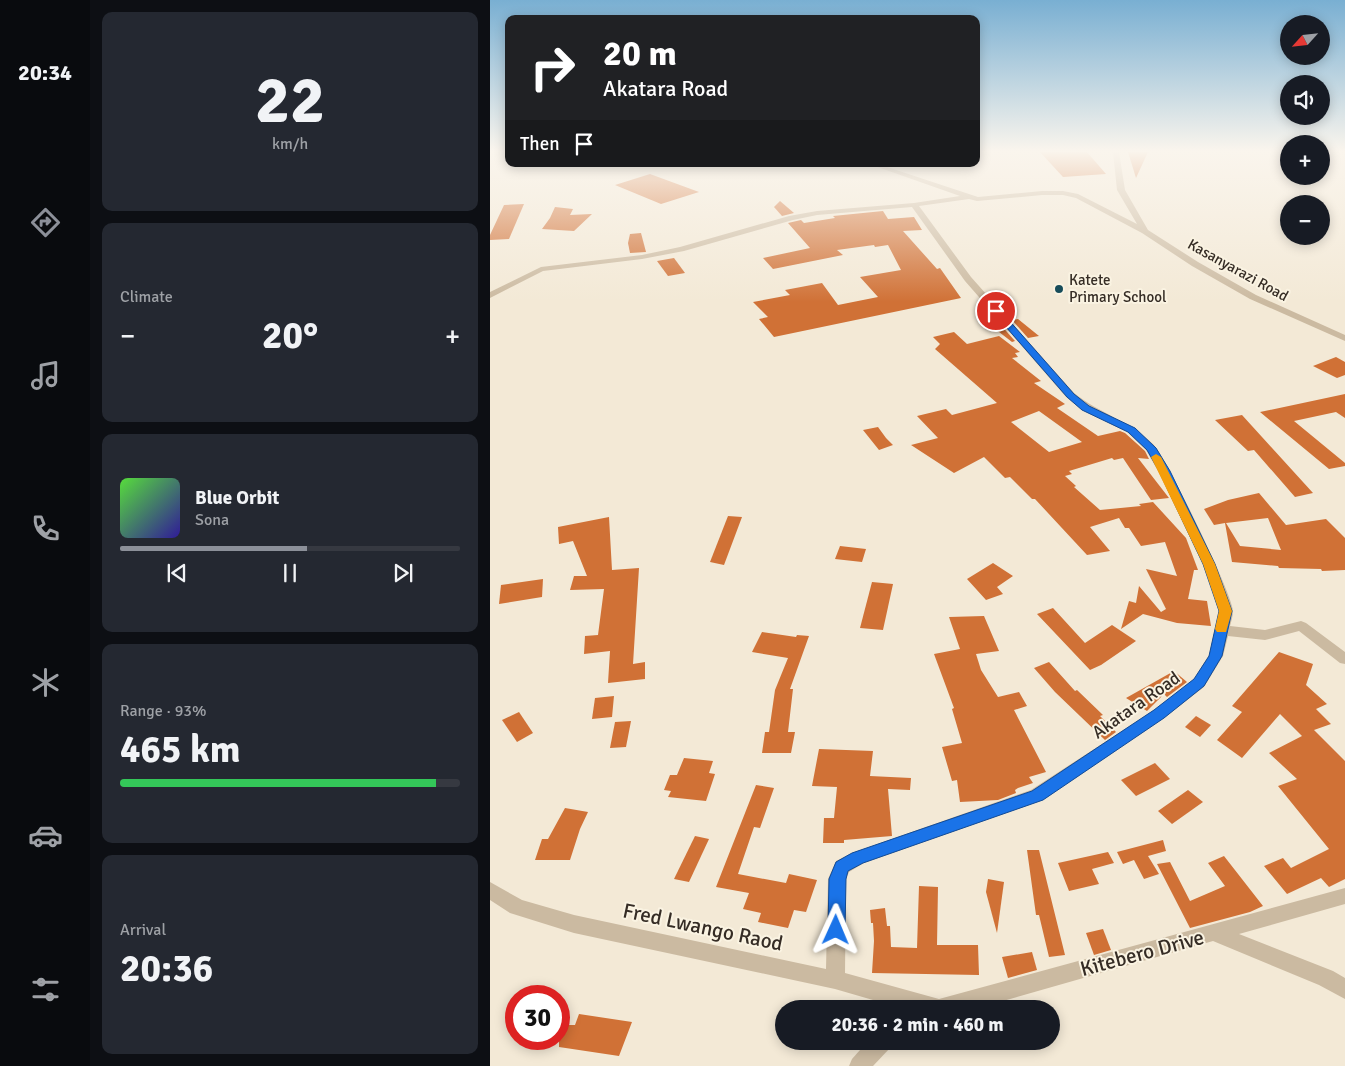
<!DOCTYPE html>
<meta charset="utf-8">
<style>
:root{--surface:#171b24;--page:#242831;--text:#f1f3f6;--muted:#9ea1a6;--line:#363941;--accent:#8c9099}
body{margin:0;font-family:Signika,sans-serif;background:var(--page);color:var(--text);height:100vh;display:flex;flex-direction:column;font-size:19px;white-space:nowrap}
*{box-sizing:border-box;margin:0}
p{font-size:16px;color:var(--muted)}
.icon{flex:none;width:28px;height:28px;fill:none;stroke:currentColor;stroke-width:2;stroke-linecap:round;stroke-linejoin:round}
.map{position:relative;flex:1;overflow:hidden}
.sheet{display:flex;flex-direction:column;gap:12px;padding:12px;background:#0d0f14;width:400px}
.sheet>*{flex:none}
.guide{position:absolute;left:15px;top:15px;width:475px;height:152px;border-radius:10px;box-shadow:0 2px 12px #0003;background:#202124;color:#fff;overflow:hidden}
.needle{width:32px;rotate:243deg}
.controls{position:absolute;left:790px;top:15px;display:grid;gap:10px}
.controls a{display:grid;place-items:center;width:50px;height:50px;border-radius:50%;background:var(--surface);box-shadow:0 2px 12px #0003;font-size:25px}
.speed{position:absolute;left:15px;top:985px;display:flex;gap:10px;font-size:25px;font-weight:700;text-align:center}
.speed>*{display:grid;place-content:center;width:65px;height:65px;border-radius:50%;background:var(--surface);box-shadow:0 2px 12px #0003;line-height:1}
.speed .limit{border:8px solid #d22;background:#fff;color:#111}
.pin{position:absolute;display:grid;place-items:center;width:42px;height:42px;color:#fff;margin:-21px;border:2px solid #fff;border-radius:50%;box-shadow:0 1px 5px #0007}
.me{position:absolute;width:55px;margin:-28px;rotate:1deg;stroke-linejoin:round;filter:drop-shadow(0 0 4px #0008)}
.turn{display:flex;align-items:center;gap:18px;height:105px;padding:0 15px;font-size:22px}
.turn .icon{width:65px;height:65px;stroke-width:2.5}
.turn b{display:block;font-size:35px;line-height:42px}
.then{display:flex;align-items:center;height:48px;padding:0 15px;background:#0003;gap:10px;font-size:19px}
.big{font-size:38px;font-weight:700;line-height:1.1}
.sheet .widget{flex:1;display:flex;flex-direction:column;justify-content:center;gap:8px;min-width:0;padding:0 18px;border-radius:10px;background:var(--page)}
.sheet .dial{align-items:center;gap:0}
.dial b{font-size:65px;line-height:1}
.song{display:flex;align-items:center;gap:15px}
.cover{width:60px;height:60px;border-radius:8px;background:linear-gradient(135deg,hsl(110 70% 55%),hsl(250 70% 35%))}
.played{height:5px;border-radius:2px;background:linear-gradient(90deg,var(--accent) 55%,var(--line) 55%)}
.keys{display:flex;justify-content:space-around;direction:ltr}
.heat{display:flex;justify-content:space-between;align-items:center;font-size:28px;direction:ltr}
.charge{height:8px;border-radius:4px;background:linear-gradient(90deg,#34c759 93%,var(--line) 0)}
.trip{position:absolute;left:285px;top:1000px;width:285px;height:50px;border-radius:25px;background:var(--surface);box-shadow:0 2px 12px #0003;font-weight:700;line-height:50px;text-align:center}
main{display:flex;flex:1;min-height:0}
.tabs{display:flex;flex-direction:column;width:90px;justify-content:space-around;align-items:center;background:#090b0e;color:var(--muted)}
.tabs .icon{width:35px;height:35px}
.tabs .selected{color:var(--accent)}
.tabs b{font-size:22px;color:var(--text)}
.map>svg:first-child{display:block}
</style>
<main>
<nav class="tabs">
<b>20:34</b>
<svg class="icon selected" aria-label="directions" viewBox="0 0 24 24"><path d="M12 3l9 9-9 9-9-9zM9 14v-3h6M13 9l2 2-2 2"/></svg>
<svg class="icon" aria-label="music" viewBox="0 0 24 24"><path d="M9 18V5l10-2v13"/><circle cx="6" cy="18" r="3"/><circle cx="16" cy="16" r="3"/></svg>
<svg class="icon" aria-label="phone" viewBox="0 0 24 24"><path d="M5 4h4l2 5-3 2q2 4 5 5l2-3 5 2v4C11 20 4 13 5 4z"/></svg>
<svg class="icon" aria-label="climate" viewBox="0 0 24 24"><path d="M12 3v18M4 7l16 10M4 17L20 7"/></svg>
<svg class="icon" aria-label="car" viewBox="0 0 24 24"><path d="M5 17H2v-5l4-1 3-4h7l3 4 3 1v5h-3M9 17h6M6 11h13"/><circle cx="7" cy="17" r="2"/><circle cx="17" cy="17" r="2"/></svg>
<svg class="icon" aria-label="filters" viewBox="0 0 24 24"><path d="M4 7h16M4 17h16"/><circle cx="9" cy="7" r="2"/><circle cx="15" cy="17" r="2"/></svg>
</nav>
<section class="sheet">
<div class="widget dial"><b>22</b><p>km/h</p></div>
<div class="widget"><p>Climate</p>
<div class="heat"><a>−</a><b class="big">20°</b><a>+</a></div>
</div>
<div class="widget">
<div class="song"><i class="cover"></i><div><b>Blue Orbit</b><p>Sona</p></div></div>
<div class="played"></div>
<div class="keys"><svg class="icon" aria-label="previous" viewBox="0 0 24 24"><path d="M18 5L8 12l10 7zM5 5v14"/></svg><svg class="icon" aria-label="pause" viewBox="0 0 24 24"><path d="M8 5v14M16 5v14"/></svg><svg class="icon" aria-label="next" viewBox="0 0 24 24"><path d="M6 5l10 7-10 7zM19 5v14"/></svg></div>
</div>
<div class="widget"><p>Range · 93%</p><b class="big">465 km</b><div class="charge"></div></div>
<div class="widget"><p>Arrival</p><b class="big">20:36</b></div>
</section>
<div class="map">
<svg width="855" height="1066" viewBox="0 0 855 1066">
<rect width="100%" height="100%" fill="#f3e9d6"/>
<!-- building -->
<g fill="#d07136" fill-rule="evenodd">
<path d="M550,152h47l19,22 -43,3z"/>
<path d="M638,152h20l-12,26z"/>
<path d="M160,174l49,18 -38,12 -46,-19z"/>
<path d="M290,201l14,12 -12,3 -8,-9z"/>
<path d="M34,204l-15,35 -19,1v-5l14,-30z"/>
<path d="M65,207l18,2 -3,6 22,-1 -18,17 -32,-2 8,-11z"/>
<path d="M393,211l5,8 26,-2 8,13 -19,1 34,38 3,-1 21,30 -187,39 -15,-18 9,-2 -15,-15 37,-7 -5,-5 37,-7 16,22 40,-8 -18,-20 41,-7 -13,-25 -13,2 -1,-2 -37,5 6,5 -70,14 -10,-11 47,-10 -22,-25 13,-3 3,3 31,-5 -2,-2z"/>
<path d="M151,233l5,19 -16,1 -2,-10 2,-9z"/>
<path d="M184,258l11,15 -17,3 -11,-15z"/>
<path d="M528,319l21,17 -11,2 -16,-18z"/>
<path d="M509,323l16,18 -3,1 -22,-17z"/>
<path d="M464,332l13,12 32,-8 21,16 -5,1 3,4 -6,1 29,23 -7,2 31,21 -8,4 41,28 22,-5 5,2 20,18 4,8 -11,-1 31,40 -18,2 -28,-42 -9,2 -2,-2 -43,13 3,3 -7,2 11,10 -2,1 26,23 41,-4 -2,-2 14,-2 33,36 12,32h-4l-6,29 19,2 4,25 -34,-3 -34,-9 -22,15 8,-28 7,2 3,-17 22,26 5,-3 -20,-40 31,7 -12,-34 -24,4 -12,-18h-4l-6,-10 -29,9 20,24 -23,4 -52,-56h-3l-22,-22 -5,1 -21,-21 -30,16 -43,-28 27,-7 -21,-22 29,-7 6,6 45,-12 -62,-54 5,-5 -7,-7zM549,411l43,31 -33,10 -38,-30z"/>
<path d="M846,357l9,5v13l-8,3 -24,-12z"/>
<path d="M855,394v24l-9,-6 -42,9 51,42v3l-16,3 -69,-57z"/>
<path d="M752,415l71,78 -18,4 -41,-47 -6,1 -33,-31z"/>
<path d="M388,427l8,11 7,7 -14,5 -16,-20z"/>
<path d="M769,493l27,32 40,-6 19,19v32l-23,1 -1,-2 -42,-1 -1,-2 -46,-4 -7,-39 -11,2 -10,-16 24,-9zM778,518l13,32 -41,-4 -14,-23z"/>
<path d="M238,516l14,1 -18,48 -14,-3z"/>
<path d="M119,517l3,53 27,-2 -6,96 12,-2v17l-37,4 2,-32 -26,3 1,-18 13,-1 6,-46 -34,1 4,-14h13l-14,-35 -14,3 -1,-17z"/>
<path d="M350,546l26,3 -4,13 -27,-3z"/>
<path d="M503,563l20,13 -16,11 6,7 -17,6 -19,-21z"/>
<path d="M53,579l-1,18 -43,7 2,-19z"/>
<path d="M382,582l21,2 -10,46 -23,-2z"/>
<path d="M563,608l32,35 27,-18 24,16 -35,24 -11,5 -53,-56z"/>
<path d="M494,616l15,35 -23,3 5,16 17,27 21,-5 8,14 -13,4 32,62 -17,5 4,6 -15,5 -3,2 1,3 -18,7 -38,2 -3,-22 -5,1 -10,-34 20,-4 -10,-34 2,-1 -20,-54 26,-5 -11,-32z"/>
<path d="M272,632l34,5 1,-2 12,1 -19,53h3l-5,43h7l-4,21h-29l3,-21h4l6,-42 13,-32 -36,-6z"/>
<path d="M789,652l34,12 -7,21 21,19 -11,5 15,15 -17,6 31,31v118l-16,8 -8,-9 -34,16 -23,-28 19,-8 8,10 38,-19 -51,-63 19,-7 -28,-26 33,-17 -22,-22 -38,44 -25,-18 25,-28 -10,-6z"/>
<path d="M559,662l26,29 2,-1 26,25 -3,1 16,16 -11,8 -50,-48 -21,-24z"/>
<path d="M684,671l13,11 -20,15 -3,-3 -17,17 -21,-13z"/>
<path d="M124,696l-2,21 -20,2 3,-21z"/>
<path d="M29,712l14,21 -16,9 -15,-22z"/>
<path d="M706,716l15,9 -11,12 -15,-10z"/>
<path d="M141,721l-5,26 -16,1 5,-26z"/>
<path d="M329,749l54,2 -3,25 41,2 -1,12 -22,-1 4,47 -48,4v3h-21l1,-25h10l3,-31 -25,-1z"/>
<path d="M194,758l29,3 -4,12 6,1 -9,27 -38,-4 3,-6 -7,-1 6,-15h7z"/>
<path d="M665,763l15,16 -34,17 -15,-16z"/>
<path d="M266,785l18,3 -14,40 -6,-1 -16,47 48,9 3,-9 28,6 -11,32 -12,-2 -6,18 -30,-6 3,-9 -18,-4 6,-16 -33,-6z"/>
<path d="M698,790l15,12 -31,22 -14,-13z"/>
<path d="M75,808l23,4 -8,17 -10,31h-35l7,-21h6z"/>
<path d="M205,836l14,3 -20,43 -15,-3z"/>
<path d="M673,840l3,11 -18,5 11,18 -15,5 -10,-19 -11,4 -6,-12z"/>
<path d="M537,850h12l26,105 -16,2 -10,-42h-3z"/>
<path d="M618,852l6,11 -22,6 7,15 -30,7 -11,-28z"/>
<path d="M734,856l39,50 -13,6 -60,16 -33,-64 13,-2 20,39 35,-15 -17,-23z"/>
<path d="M498,879l16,3 -7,51 -11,-41z"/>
<path d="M429,886l19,1 -1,58h41l1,30 -107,-2 2,-32 -1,-18h-2l-1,-13 15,-2 2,18h3l1,21 26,1z"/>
<path d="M613,929l8,21 -17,5 -8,-22z"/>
<path d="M542,952l5,18 -29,8 -6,-21z"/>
<path d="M89,1014l53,8 -13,34 -60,-9v-22h16z"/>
</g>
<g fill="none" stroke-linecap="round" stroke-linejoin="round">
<!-- street -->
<g fill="#cbbaa1" fill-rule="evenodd">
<path d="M623,152h6l6,38 23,40 50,32 58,33 89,40v6l-95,-42 -58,-33 -50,-33 -66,-35 -13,-3h-21l-65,6 -8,-2 -50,7 52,71 103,116c25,20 55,28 79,51 13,13 79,149 80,167 0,5 -2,11 -3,15l35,4 36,-9 5,2 39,29v12l-5,-1 -41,-32 -34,9 -37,-4 -5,20 -19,31 -40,31 -121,82 -179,63 -15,9 -3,7 -1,94 94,26 406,-111v16l-106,30 94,37 12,7v21l-26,-14 -106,-44 -238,68h-71l-69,-20 -261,-56 -64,-20 -20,-13v-18l32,18 52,15 252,54 2,-90 8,-18 16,-8 179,-63 123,-80 40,-31 15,-24 10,-44 -16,-47 -45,-93 -12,-21 -19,-18 -45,-22 -16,-13 -101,-116 -53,-74 -95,8 -24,5 -109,31 -42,8 -99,12 -53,27v-6l51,-25 101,-12 38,-8 109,-31 28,-5 97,-8 46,-7 -91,-32h9l100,33 64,-6h21l15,3 59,30 -20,-34z"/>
<path d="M378,1041h25l-3,7 -17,18h-24l3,-7z"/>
</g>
</g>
<!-- sky -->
<linearGradient id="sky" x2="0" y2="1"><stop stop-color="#79afd2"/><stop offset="0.5" stop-color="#faf5ed"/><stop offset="1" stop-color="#faf5ed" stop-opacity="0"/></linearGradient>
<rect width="855" height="302" fill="url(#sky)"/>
<!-- route -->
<path fill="#1a73e8" stroke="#114b97" d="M503,309h6l75,85 15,12 46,22 21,20 14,23 45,93 17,47 -10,45 -18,30 -40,32 -121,82 -180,63 -15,8 -2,8 -1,51 -3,5 -6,3 -6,-3 -2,-5 1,-51 7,-17 16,-9 180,-62 122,-81 40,-31 15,-23 10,-45 -16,-47 -44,-93 -12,-21 -19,-18 -46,-22 -15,-13 -74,-85z"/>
<!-- slow -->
<path fill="#f59e0b" d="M666,454l5,3 54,107 17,47 -6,21h-9l-2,-3 4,-18 -16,-47 -52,-107z"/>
<!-- markers -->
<circle fill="#174c5a" stroke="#faf3e2" stroke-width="2" cx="569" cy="289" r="5"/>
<g text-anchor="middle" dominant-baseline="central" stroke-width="4" stroke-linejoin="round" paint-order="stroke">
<!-- far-street labels -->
<g font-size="15" fill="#352c25" stroke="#faf3e2">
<text transform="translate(748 270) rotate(29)">Kasanyarazi Road</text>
</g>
<!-- far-poi labels -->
<g font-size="15" fill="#352c25" stroke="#faf3e2" text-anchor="start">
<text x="579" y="280">Katete<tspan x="579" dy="17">Primary School</tspan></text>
</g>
<!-- street labels -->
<g font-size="18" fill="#352c25" stroke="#faf3e2">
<text transform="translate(646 705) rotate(-35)">Akatara Road</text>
</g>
<!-- near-street labels -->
<g font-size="21" fill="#352c25" stroke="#faf3e2">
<text transform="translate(213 927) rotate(12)">Fred Lwango Raod</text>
<text transform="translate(652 953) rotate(-15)">Kitebero Drive</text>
</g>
</g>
</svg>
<div class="controls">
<a><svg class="needle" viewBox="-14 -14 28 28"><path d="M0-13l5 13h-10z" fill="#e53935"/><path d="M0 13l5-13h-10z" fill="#9ea1a6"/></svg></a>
<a><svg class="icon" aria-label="sound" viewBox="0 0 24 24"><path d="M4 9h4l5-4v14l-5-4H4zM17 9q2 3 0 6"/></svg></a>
<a>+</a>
<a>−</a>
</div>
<div class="speed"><div class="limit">30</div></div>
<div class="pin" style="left:506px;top:311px;background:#d93025"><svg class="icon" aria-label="arrive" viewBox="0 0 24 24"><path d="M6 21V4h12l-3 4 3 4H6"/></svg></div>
<svg class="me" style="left:346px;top:930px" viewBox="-20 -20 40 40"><path d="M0-17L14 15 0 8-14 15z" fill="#1a73e8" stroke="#fff" stroke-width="4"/></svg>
<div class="trip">20:36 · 2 min · 460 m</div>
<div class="guide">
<div class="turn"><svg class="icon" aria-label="right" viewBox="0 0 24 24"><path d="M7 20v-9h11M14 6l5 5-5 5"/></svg><div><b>20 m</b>Akatara Road</div></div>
<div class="then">Then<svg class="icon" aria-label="arrive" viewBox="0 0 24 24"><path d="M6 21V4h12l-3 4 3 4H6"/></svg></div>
</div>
</div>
</main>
